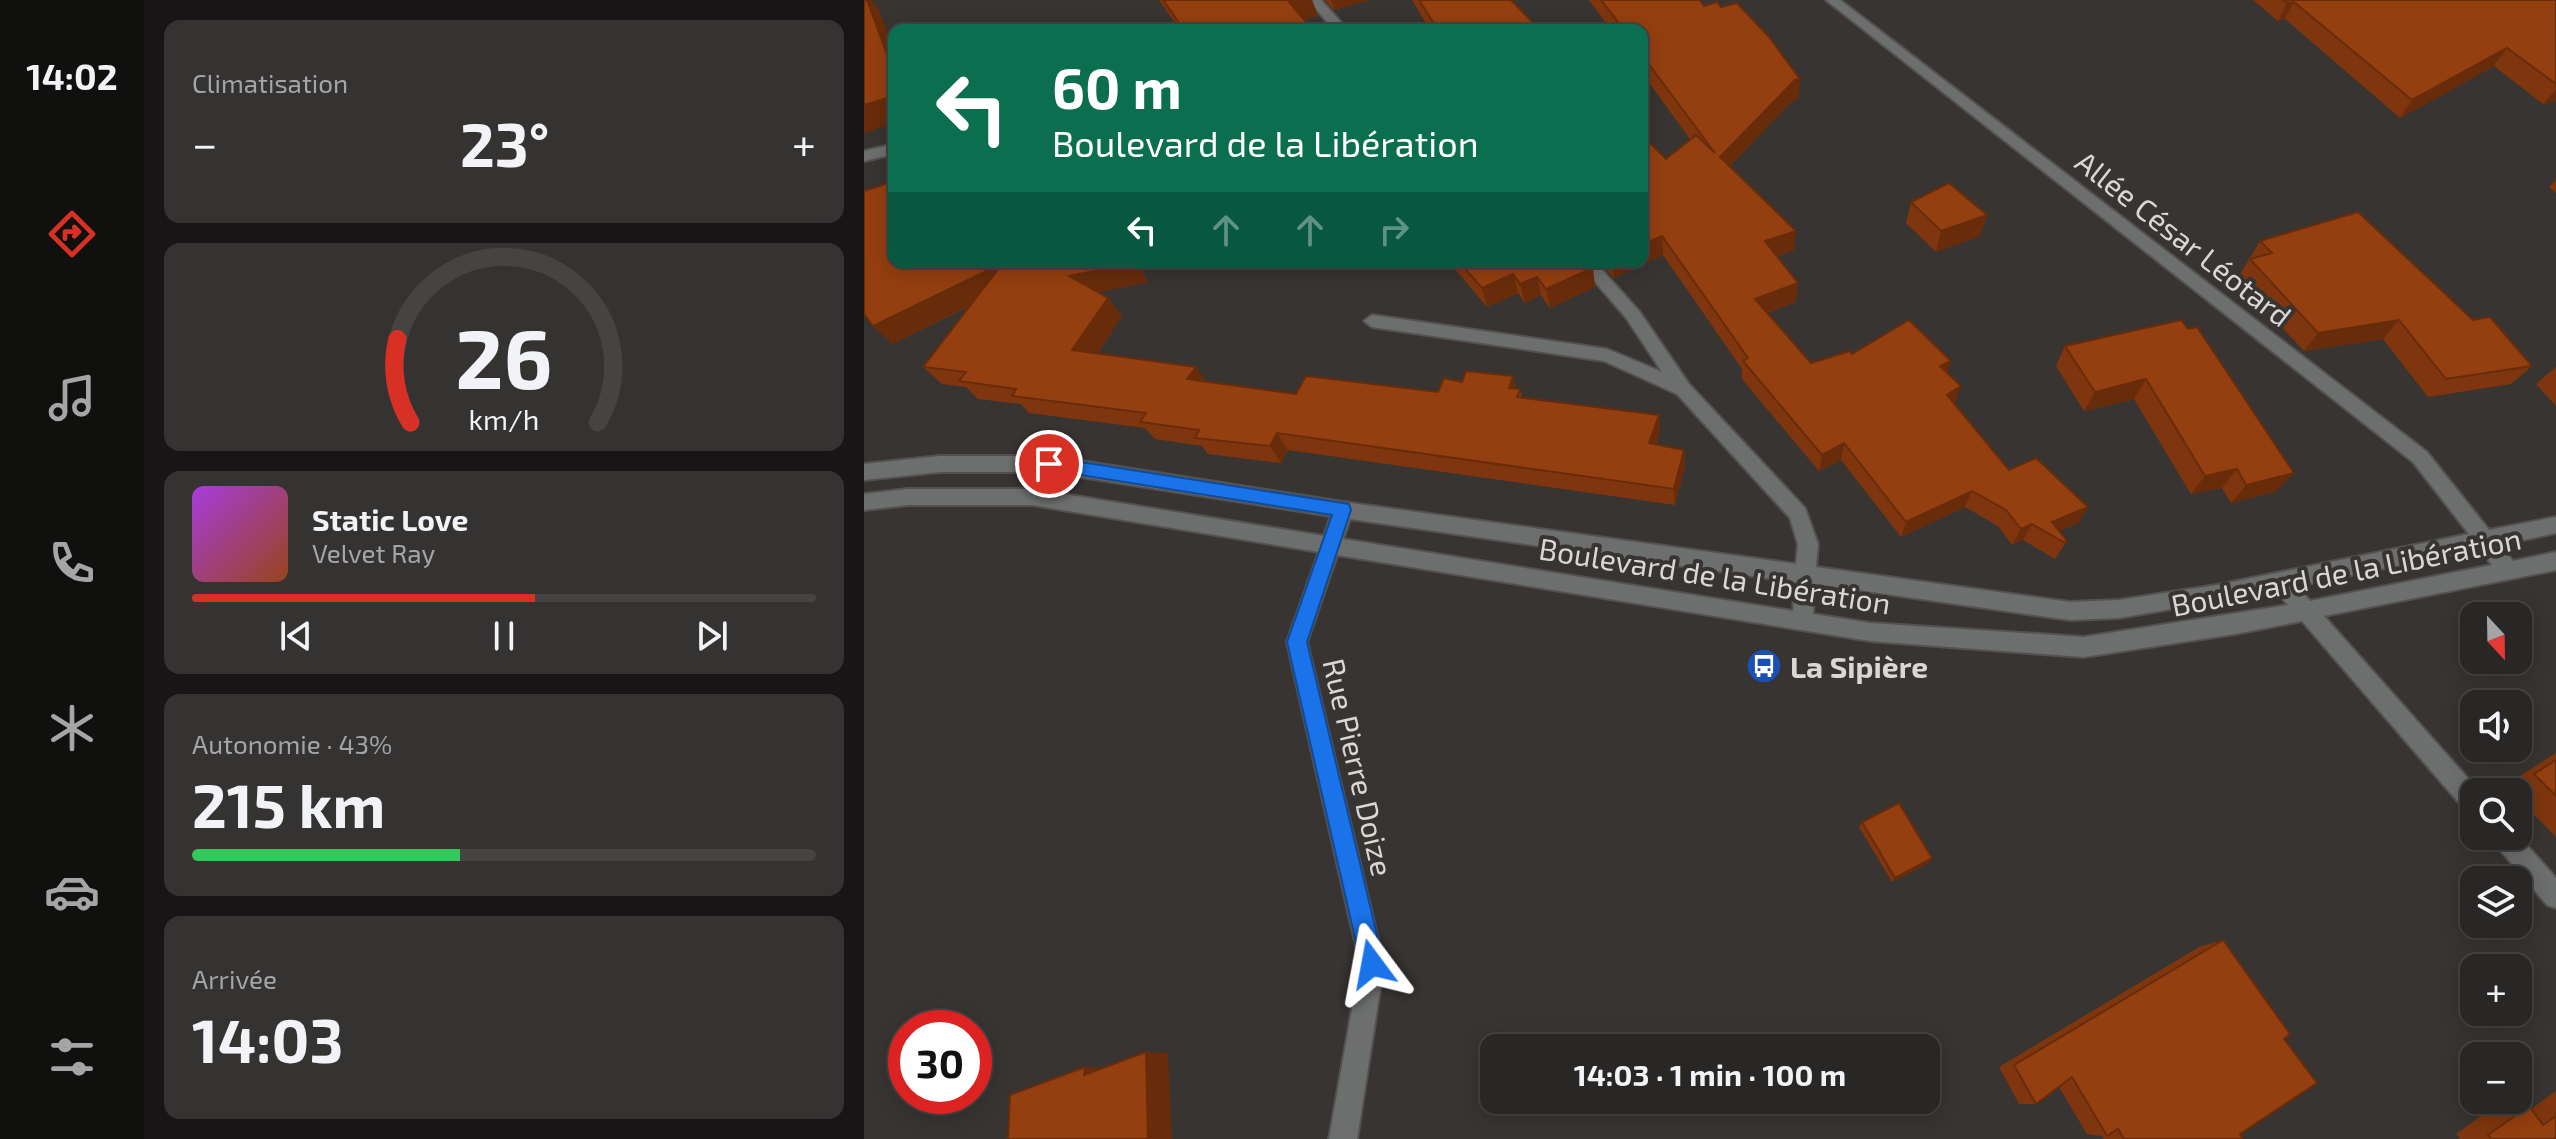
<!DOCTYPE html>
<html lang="fr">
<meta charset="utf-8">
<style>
:root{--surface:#292726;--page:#353332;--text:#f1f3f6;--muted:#a5a5a7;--line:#454443;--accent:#d93025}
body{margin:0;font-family:"Exo 2",sans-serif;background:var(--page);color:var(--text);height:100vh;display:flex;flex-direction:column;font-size:30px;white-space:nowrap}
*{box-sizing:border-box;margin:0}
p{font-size:26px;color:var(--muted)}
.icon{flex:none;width:44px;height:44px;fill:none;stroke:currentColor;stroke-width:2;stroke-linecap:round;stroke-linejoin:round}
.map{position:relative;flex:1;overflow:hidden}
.panel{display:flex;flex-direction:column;gap:20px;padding:20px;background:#171515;width:720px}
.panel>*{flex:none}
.banner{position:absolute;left:24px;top:24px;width:760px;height:244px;border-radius:16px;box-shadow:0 4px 20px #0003,0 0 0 2px var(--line);background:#0b6e4f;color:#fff;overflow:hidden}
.needle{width:52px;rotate:158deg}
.controls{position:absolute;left:1596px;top:602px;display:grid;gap:16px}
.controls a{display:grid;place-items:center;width:72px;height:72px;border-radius:16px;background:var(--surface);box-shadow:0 4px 20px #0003,0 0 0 2px var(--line);font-size:40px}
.speed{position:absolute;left:24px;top:1010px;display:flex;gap:16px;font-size:40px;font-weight:700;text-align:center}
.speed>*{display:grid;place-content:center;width:104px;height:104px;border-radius:50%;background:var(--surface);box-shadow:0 4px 20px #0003,0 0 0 2px var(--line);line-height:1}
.speed .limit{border:12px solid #d22;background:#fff;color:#111}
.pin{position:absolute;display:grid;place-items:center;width:68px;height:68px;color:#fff;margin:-34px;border:4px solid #fff;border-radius:50%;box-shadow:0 2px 8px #0007}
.me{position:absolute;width:88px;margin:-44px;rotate:347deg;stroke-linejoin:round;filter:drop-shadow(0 0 6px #0008)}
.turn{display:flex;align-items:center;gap:28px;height:168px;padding:0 32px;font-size:36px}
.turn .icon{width:104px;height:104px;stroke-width:2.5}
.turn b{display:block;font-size:56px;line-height:68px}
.lanes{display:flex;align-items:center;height:76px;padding:0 32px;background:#0003;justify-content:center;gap:40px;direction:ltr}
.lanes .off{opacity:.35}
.big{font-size:60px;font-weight:700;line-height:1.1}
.panel .widget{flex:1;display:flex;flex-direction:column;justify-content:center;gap:12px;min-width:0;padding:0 28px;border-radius:16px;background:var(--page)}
.panel .dial{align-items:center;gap:0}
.dial svg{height:208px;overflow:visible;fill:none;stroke:var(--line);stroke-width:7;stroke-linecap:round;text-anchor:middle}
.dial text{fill:var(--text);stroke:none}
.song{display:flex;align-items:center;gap:24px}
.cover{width:96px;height:96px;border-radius:12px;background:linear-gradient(135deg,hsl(280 70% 55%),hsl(20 70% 35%))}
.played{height:8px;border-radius:4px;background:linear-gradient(90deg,var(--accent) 55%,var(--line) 55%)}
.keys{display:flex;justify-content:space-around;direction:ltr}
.heat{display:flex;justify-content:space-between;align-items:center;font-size:44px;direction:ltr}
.charge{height:12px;border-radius:6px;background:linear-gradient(90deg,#34c759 43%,var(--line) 0)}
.trip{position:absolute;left:616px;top:1034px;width:460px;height:80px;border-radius:16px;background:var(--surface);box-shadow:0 4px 20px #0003,0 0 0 2px var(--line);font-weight:700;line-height:80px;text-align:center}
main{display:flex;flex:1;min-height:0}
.tab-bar{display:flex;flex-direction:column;width:144px;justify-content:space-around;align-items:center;background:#10100f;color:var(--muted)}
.tab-bar .icon{width:56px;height:56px}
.tab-bar .current{color:var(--accent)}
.tab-bar b{font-size:36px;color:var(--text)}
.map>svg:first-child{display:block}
</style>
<main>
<nav class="tab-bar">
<b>14:02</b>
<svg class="icon current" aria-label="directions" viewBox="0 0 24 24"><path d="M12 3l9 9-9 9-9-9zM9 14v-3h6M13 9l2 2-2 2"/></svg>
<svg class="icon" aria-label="music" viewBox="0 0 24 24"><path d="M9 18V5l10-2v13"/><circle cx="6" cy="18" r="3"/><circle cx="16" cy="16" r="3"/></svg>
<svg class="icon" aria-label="phone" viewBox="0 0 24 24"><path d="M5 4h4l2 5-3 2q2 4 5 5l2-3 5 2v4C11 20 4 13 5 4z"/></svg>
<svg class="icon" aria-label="climate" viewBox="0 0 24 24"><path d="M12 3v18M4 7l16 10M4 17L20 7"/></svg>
<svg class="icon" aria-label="car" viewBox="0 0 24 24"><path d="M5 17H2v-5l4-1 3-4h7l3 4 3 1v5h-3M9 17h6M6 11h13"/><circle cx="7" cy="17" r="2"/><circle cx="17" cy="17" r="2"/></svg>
<svg class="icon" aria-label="filters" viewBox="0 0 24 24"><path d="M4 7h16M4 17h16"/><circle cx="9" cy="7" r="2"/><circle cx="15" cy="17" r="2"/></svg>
</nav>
<section class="panel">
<div class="widget"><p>Climatisation</p>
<div class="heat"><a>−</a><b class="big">23°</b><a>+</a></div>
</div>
<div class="widget dial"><svg viewBox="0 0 100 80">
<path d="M14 69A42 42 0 1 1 86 69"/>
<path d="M14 69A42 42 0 0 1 9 37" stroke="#d93025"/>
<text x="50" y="56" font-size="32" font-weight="700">26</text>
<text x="50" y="72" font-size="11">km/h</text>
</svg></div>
<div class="widget">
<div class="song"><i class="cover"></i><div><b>Static Love</b><p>Velvet Ray</p></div></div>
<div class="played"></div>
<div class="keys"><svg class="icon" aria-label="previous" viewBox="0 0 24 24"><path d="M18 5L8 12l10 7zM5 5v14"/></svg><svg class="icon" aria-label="pause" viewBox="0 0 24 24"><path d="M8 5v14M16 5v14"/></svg><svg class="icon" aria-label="next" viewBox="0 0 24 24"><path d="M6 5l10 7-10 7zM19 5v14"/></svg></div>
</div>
<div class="widget"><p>Autonomie · 43%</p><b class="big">215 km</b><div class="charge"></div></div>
<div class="widget"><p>Arrivée</p><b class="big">14:03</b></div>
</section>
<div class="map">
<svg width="1692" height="1139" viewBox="0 0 1692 1139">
<rect width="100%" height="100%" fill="#373432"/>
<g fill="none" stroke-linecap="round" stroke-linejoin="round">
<defs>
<g id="minor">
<path d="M444,0h13l27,30h-14z"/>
<path d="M962,0h14l587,452 62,78 67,-13v16l-56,12 13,16 43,-9v18l-232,46 156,176h-6v22l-8,-3 -164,-190 -67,13 -151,23 -54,-4 -160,-12 -533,-86 -30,87 77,322 -27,175h-28l31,-175 -73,-322 32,-90 -287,-47h-124l-44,5v-16l44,-5h124l292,47 7,-20 -282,-44h-109l-76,8v-16l76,-8h109l294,46 453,62 2,-20 -8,-26 -113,-124 -73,-33 -232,-34 -8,-6 8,-6 235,34 55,23 -35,-53 -49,-57h17l44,49 50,73 116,124 13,36 -2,23 254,35 49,-2 98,-15 252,-51 -56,-72zM486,519l445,63 -2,29 -450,-72zM1616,549l12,16 -182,36 -13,-15zM951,584l255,36 49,-2 157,-27 12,14 -204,32 -214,-14 -57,-9z"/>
<path d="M30,144v10l-30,7v-10z"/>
<path d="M1654,835l38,43v30l-9,-3 -52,-61 -4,-8z"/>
</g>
</defs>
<!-- minor casing -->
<use href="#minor" stroke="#545250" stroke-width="4"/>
<!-- minor -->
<use href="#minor" fill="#6d6f6e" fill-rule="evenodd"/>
</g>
<!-- wall -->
<g fill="#7f360e">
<path d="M295,0h153l6,16 -14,4 9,10h-133z"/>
<path d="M461,0h44l-35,10z"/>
<path d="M548,0h99l29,30h-110z"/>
<path d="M725,0h111l99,99 -6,1 -64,67 65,83 -17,6 19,46 -29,11 44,50 41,-9 99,7 -4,11 8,32 54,66 79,37 -10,16 -19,8 8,10 -12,18 -32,-19 -11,5 -14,-19 -33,-19 -64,30 -60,-77 -22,11 -77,-92v-10l-79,-114 -49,23 -15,-16h43l24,-103 24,-20 -48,-66v-43h-31z"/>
<path d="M1389,0h303v101l-13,3 -49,-38 -94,52 -115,-99 -7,2z"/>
<path d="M1692,180v13l-7,-6z"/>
<path d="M1047,202l76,13 -7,21 -44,16 -30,-29z"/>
<path d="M1396,241l213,79 59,46 -21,18 -83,13 -45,-58 -79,12 -67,-72z"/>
<path d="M30,262h259l-14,5 9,15 -50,10 10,6 14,18 -25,38 99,13 10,15 90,12 142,-2 24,-10 58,7 2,8 137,18 1,17 -4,13 28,5 1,16 -10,39 -387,-55 -7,13 -73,-9 -6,-8 -47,-7 -10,-11 -116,-15 -8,-9 -43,-5 -12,-12 -24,-3 -19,-17 47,-61 -78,38z"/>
<path d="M585,262h139l7,25 -45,21 -9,-13 -16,8 -7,-10 -31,14z"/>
<path d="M1317,320l96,171 -46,12 -9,-15 -31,6 -57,-95 -50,12 -28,-45 9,-20z"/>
<path d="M1692,367v39l-20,-22z"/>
<path d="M1692,753v84l-38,-39v-6h-6l-6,-7z"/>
<path d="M998,822l70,36 -4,5 -36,19 -33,-55z"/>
<path d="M1359,940l61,99 -44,95 3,5h-139l-2,-3 -15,-2 -28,-47 -23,17h-17l-20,-37 200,-120z"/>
<path d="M1692,1091v48h-96l-4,-5 39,-28h34l2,3z"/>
</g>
<!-- shaded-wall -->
<g fill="#682c0b">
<path d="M3,0h5l7,10 15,39v15l-6,-7z"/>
<path d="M433,0h15l6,16 -21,6 -8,-20z"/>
<path d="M467,0h38l-35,10z"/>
<path d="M1430,2l-9,17 -7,2 9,-18z"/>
<path d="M1643,48l-13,18 -94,52 12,-18z"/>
<path d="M936,79l-1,20 -6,1 -74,77 1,-20 75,-77z"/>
<path d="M1692,89v12l-13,3z"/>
<path d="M30,96v27l-29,10 -1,-2v-26z"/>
<path d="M1123,215l-7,21 -44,16 5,-21z"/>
<path d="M932,231l-2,19 -30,10 1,-19z"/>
<path d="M798,236l1,19 -49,23 -2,-16h30v-17z"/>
<path d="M270,262h19l-14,5 9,15 -64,13 -15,-19z"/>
<path d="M139,263l16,18 -127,63 -19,-18z"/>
<path d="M729,268l2,19 -45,21 -4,-19z"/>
<path d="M649,274l5,19 -31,14 -5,-19z"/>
<path d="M673,277l4,18 -16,8 -5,-19z"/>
<path d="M934,283l-2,19 -42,15 1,-18z"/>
<path d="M244,298l14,18 -35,52 -15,-18z"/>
<path d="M1535,320l-16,19 -79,12 14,-18z"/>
<path d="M1087,361l-6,18 -5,-13z"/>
<path d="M332,367l12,18 -21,-6z"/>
<path d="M649,376l5,18 -9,-6z"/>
<path d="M1282,379l-12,20 -50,12 11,-19z"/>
<path d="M1097,386l-6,18 -8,-9z"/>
<path d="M795,415l1,17 -10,28 -1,-17z"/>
<path d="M413,433l11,17 -7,13 -11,-17z"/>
<path d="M980,443l-3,17 -22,11 3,-16z"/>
<path d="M820,450l1,16 -10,39 -1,-16z"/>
<path d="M1373,469l-15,19 -31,6 14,-18z"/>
<path d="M1430,473l-17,18 -46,12 15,-18z"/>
<path d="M1108,491l-7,16 -64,30 5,-15z"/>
<path d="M1224,507l-10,16 -28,12 2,-13z"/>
<path d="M1168,524l-9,16 -11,5 9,-16z"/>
<path d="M1068,858l-4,5 -36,19 3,-4z"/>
<path d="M282,1052l22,1 4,86h-24z"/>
<path d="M221,1067l25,1 -26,7z"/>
</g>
<!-- building -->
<g fill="#943f10" stroke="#682c0b" stroke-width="2">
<path d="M0,0h3l21,57 6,-1v40l-30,9z"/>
<path d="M299,0h134l-8,2 24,28h-129z"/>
<path d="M555,0h92l29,30h-102z"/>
<path d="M737,0h99l4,6 13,-4 4,5 16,-4 32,34 31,42 -5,1 -75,77 76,74 -31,10 33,42 -43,16 56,64 39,-12 2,3 57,-34 42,41 -11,5 21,20 -14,9 62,75 27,-12 52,49 -36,15 15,19 -2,2 -33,-19 -11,5 -15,-19 -34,-19 -66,31 -62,-79 -22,12 -79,-94 5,-3 -86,-122 -20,9v-110l24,24 30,-24 19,18 -73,-98v-25h-18z"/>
<path d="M1419,0h273v84l-49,-36 -95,52 -118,-98 -7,1z"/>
<path d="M30,181v81h240l1,1 -66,13 39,22 -36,52 124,17 -9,12 109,15 10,-18 132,16 6,-14 18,4 4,-11 47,5 -4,12 11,1 -3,8 142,18 -10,28 35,7 -10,39 -397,-56 -7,13 -75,-8 4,-8 -59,-8 6,-9 -134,-17 4,-7 -57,-8 7,-9 -43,-5 80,-104 -130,63 -9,-12v-123z"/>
<path d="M1085,183l38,32 -46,16 -30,-29z"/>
<path d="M1494,212l115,108 17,-3 42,49 -86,13 -47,-59 -81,13 -68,-74 22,-6 -12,-12z"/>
<path d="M595,262h129l5,6 -47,21 -9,-12 -17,7 -7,-10 -31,14z"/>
<path d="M1317,320l7,9 9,-2 97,146 -48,12 -9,-16 -32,7 -59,-97 -51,13 -30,-46z"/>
<path d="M1692,760v36l-22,-22z"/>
<path d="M1035,803l33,55 -37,20 -33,-56z"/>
<path d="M1359,940l67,94 -6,5 33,44 -77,51 3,5h-119l-6,-10 -11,7 -35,-59 -36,27 -22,-39z"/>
<path d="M282,1052l2,87h-140l2,-44 75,-28 -1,8z"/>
<path d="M1665,1106l14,19 13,-9v23h-65l-3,-4z"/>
</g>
<!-- route -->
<path fill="#1a73e8" stroke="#114b97" stroke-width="2" d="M185,457l300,47 2,6 -44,132 77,322 -4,8 -8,4 -8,-4 -3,-8 -74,-322 45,-127 -283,-45 -8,-6z"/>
<!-- icons -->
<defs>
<symbol id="bus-disc" viewBox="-11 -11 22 22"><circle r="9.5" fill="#1a4fb4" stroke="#373432"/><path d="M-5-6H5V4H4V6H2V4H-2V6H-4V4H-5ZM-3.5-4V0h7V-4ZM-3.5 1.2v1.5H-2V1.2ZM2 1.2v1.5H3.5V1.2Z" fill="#fff"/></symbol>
</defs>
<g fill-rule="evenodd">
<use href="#bus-disc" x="880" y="646" width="40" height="40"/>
</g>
<g text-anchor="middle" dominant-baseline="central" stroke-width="8" stroke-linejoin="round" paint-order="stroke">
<!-- street labels -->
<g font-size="30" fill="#d9d8d7" stroke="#373432">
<text transform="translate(1320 238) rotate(38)">Allée César Léotard</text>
<text transform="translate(1482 571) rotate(-11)">Boulevard de la Libération</text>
<text transform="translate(851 575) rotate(9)">Boulevard de la Libération</text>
<text transform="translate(495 767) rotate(77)">Rue Pierre Doize</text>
</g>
<!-- poi labels -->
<g font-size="30" font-weight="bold" fill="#d9d8d7" stroke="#373432" text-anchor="start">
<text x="926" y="666">La Sipière</text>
</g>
</g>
</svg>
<div class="controls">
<a><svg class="needle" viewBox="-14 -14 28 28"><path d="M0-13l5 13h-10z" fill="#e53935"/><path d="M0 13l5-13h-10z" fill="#a5a5a7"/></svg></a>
<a><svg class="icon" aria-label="sound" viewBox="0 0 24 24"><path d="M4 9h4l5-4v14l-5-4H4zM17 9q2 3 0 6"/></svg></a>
<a><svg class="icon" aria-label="search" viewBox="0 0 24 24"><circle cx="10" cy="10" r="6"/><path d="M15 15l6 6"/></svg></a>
<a><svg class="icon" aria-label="layers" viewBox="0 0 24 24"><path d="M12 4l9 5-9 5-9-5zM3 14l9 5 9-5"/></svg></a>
<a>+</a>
<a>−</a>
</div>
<div class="speed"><div class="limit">30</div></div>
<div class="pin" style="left:185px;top:464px;background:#d93025"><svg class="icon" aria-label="arrive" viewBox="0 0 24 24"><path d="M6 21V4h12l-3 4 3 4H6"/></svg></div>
<svg class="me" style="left:508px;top:964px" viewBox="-20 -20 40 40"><path d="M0-17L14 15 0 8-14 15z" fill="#1a73e8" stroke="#fff" stroke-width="4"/></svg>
<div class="trip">14:03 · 1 min · 100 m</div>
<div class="banner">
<div class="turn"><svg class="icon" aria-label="left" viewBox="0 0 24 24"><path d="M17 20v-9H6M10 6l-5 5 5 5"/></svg><div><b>60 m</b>Boulevard de la Libération</div></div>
<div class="lanes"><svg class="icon" aria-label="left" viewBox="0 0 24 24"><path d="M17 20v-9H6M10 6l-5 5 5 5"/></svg><svg class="icon off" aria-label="ahead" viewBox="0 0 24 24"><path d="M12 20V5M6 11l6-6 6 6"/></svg><svg class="icon off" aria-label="ahead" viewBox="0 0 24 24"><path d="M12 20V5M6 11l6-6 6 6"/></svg><svg class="icon off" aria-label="right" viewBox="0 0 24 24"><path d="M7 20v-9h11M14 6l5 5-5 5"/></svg></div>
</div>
</div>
</main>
